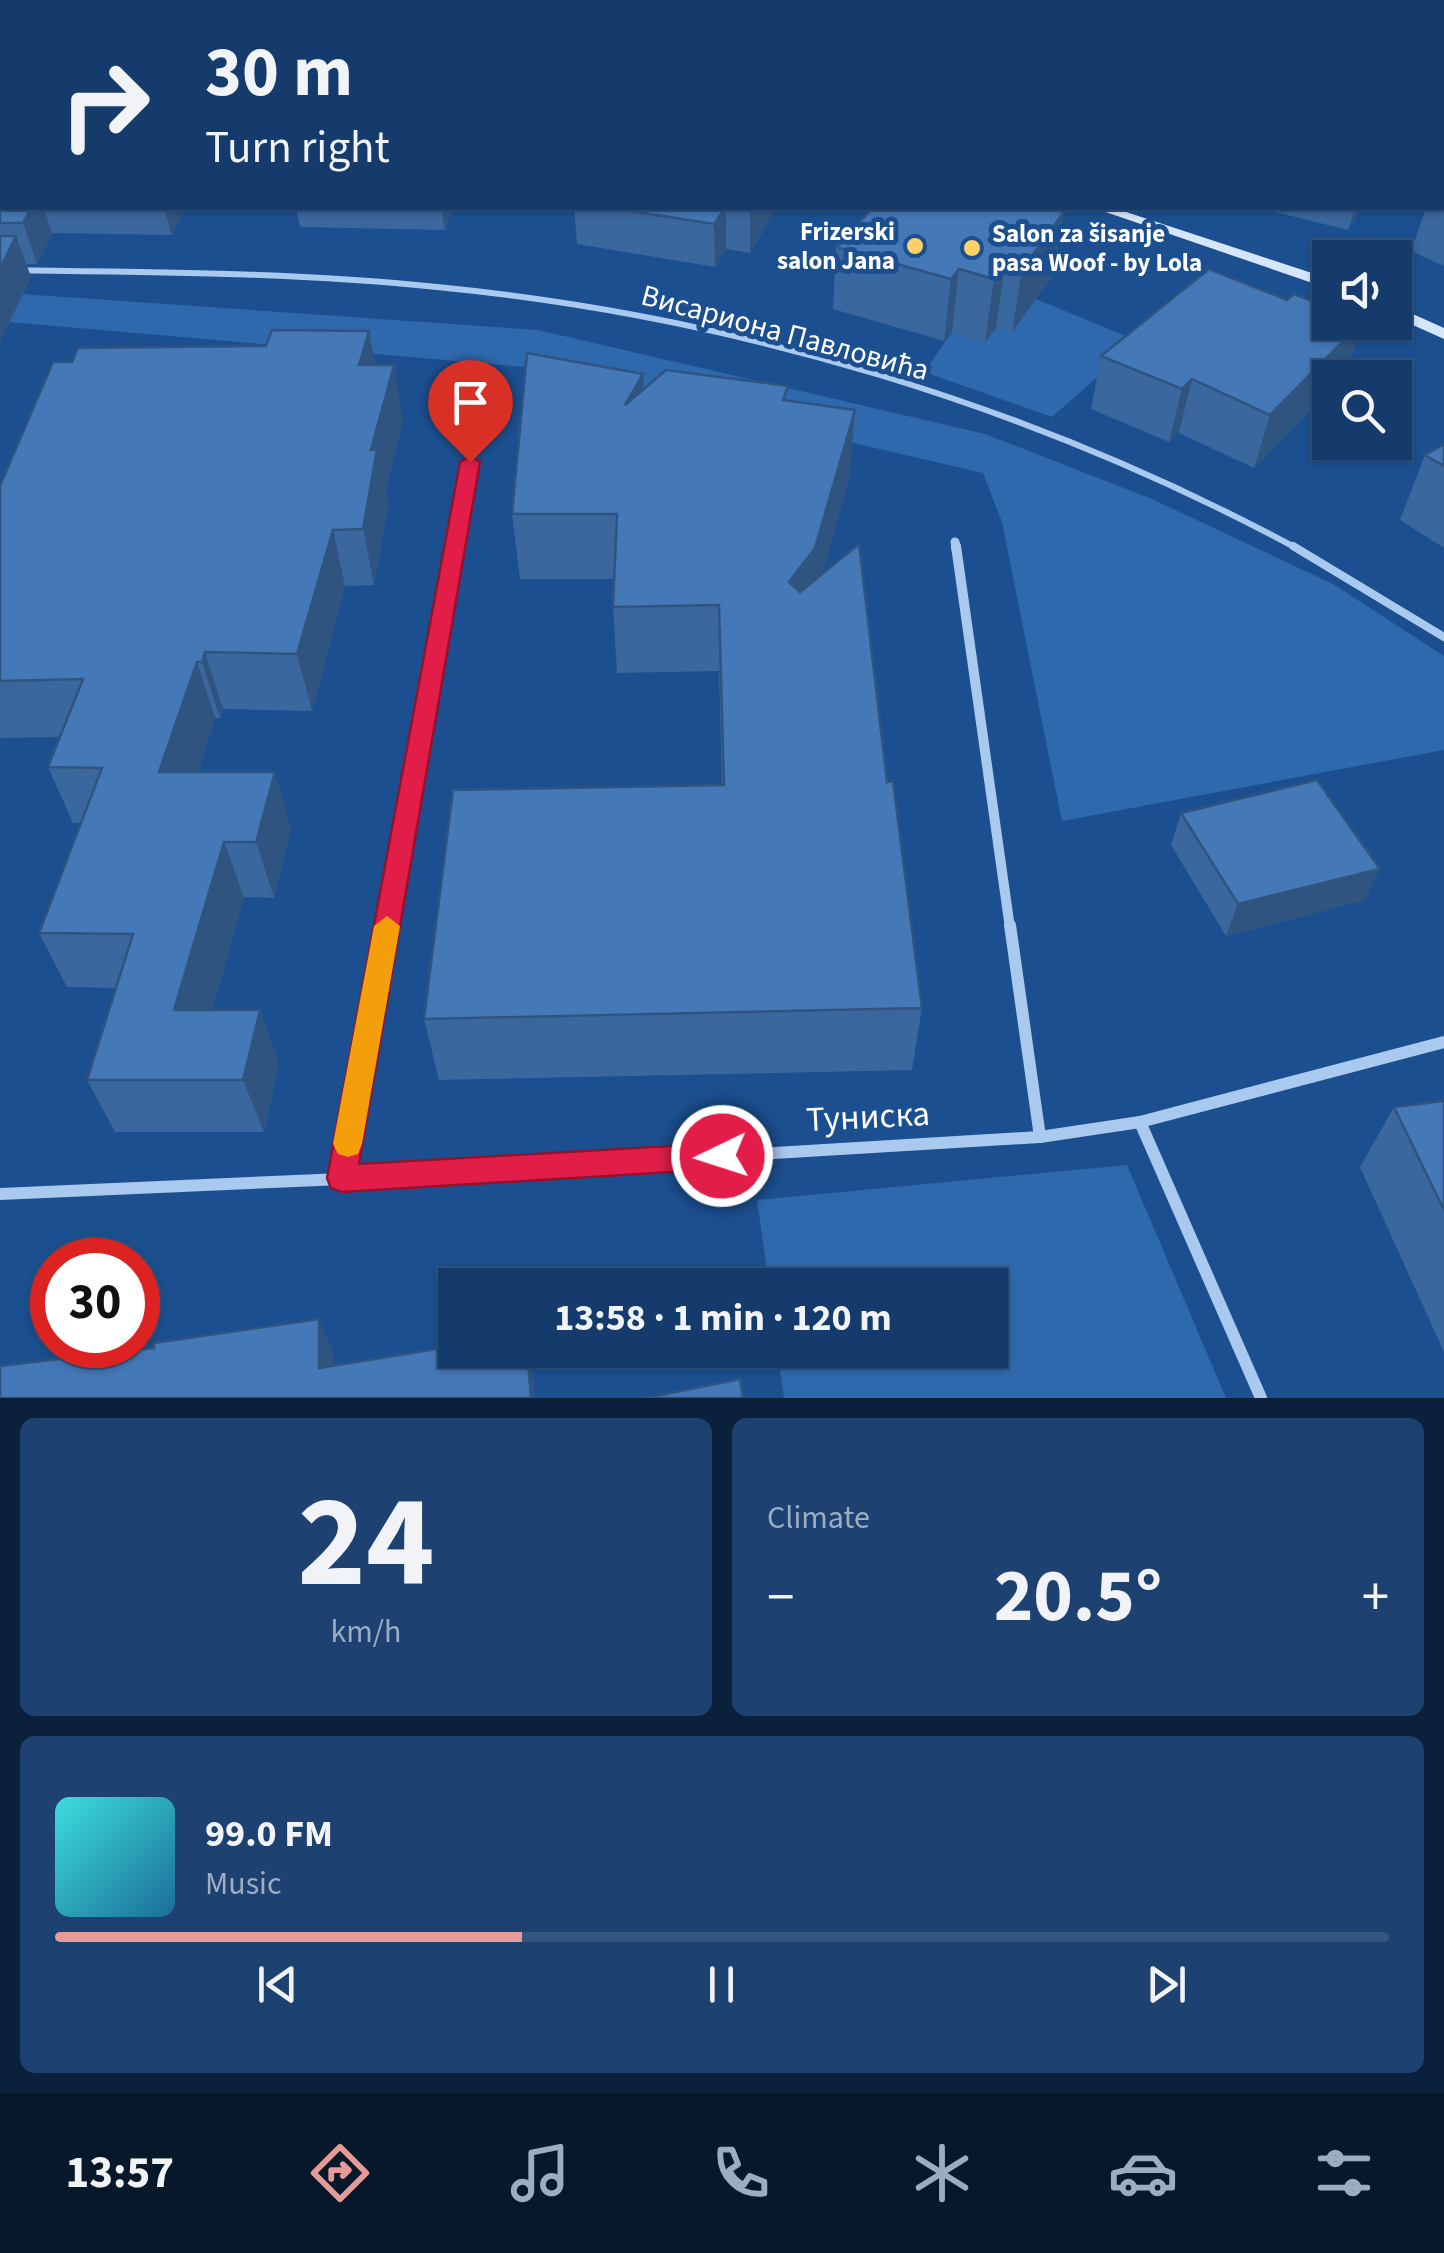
<!DOCTYPE html>
<meta charset="utf-8">
<style>
:root{--surface:#143b6b;--page:#1d4271;--text:#f1f3f6;--muted:#9dadc1;--line:#33557e;--accent:#e69b98}
body{margin:0;font-family:"Source Sans 3",sans-serif;background:var(--page);color:var(--text);height:100vh;display:flex;flex-direction:column;font-size:38px;white-space:nowrap}
*{box-sizing:border-box;margin:0}
p{font-size:32px;color:var(--muted)}
.icon{flex:none;width:55px;height:55px;fill:none;stroke:currentColor;stroke-width:2;stroke-linecap:round;stroke-linejoin:round}
.map{position:relative;height:1398px;overflow:hidden}
.details{display:flex;flex-direction:column;gap:20px;padding:20px;background:#0b203b;flex:1}
.details>*{flex:none}
.guide{position:absolute;left:0px;top:0px;width:1445px;height:210px;box-shadow:0 2px 8px #0004,0 0 0 2px var(--line);background:#143b6b;color:var(--text);overflow:hidden}
.tools{position:absolute;left:1312px;top:240px;display:grid;gap:20px}
.tools a{display:grid;place-items:center;width:100px;height:100px;border-radius:0px;background:var(--surface);box-shadow:0 2px 8px #0004,0 0 0 2px var(--line);font-size:50px}
.speed{position:absolute;left:30px;top:1238px;display:flex;gap:20px;font-size:50px;font-weight:700;text-align:center}
.speed>*{display:grid;place-content:center;width:130px;height:130px;border-radius:50%;background:var(--surface);box-shadow:0 2px 8px #0004,0 0 0 2px var(--line);line-height:1}
.speed .limit{border:15px solid #d22;background:#fff;color:#111}
.pin{position:absolute;display:grid;place-items:center;width:85px;height:85px;color:#fff;margin:-102px -42px;border-radius:50% 50% 50% 0;rotate:-45deg;box-shadow:0 0 10px #0007}
.pin .icon{rotate:45deg}
.me{position:absolute;width:110px;margin:-55px;rotate:266deg;stroke-linejoin:round;filter:drop-shadow(0 0 8px #0008)}
.turn{display:flex;align-items:center;gap:35px;height:210px;padding:0 40px;font-size:45px}
.turn .icon{width:130px;height:130px;stroke-width:2.5}
.turn b{display:block;font-size:70px;line-height:85px}
.big{font-size:75px;font-weight:700;line-height:1.1}
.details .widget{flex:1;display:flex;flex-direction:column;justify-content:center;gap:15px;min-width:0;padding:0 35px;border-radius:15px;background:var(--page)}
.details .dial{align-items:center;gap:0}
.dial b{font-size:130px;line-height:1}
.song{display:flex;align-items:center;gap:30px}
.cover{width:120px;height:120px;border-radius:15px;background:linear-gradient(135deg,hsl(180 70% 55%),hsl(200 70% 35%))}
.played{height:10px;border-radius:5px;background:linear-gradient(90deg,var(--accent) 35%,var(--line) 35%)}
.keys{display:flex;justify-content:space-around;direction:ltr}
.heat{display:flex;justify-content:space-between;align-items:center;font-size:55px;direction:ltr}
.details .tiles{flex:1;display:grid;gap:20px;grid-template-columns:1fr 1fr}
.widget:last-child{grid-column:span 2}
.trip{position:absolute;left:438px;top:1268px;width:570px;height:100px;border-radius:0px;background:var(--surface);box-shadow:0 2px 8px #0004,0 0 0 2px var(--line);font-weight:700;line-height:100px;text-align:center}
.dock{display:flex;height:160px;justify-content:space-around;align-items:center;background:#08182b;color:var(--muted)}
.dock .icon{width:70px;height:70px}
.dock .selected{color:var(--accent)}
.dock b{font-size:45px;color:var(--text)}
.map>svg:first-child{display:block}
</style>
<div class="map">
<svg width="1444" height="1398" viewBox="0 0 1444 1398">
<rect width="100%" height="100%" fill="#1b4f8f"/>
<!-- green -->
<g fill="#2e69ad">
<path d="M22,294l516,36 447,104 167,65 181,85 111,72v94l-382,71 -60,-299 -19,-49 -458,-106 -516,-45z"/>
<path d="M1036,299l102,42 -86,76 -128,-45 28,-40 33,10 11,-14z"/>
<path d="M1127,1165l99,233h-442l-7,-48h213v-65h-221l-12,-85z"/>
</g>
<g fill="none" stroke-linecap="round" stroke-linejoin="round">
<!-- lane-far2 -->
<g stroke="#a9c9ee" stroke-width="6">
<path d="M0,270c146,2 292,2 437,17 300,29 596,119 861,262"/>
<path d="M454,549l29,-162"/>
</g>
<!-- lane-far1 -->
<g stroke="#a9c9ee" stroke-width="8">
<path d="M1293,546l151,91"/>
<path d="M387,928l68,-382"/>
</g>
<!-- lane -->
<path stroke="#a9c9ee" stroke-width="10" d="M342,1179l45,-254"/>
<!-- street-far3 -->
<path stroke="#a9c9ee" stroke-width="6" d="M29,2l10,-2"/>
<!-- street-far2 -->
<path stroke="#a9c9ee" stroke-width="9" d="M955,542l1,7"/>
<!-- street-far1 -->
<path stroke="#a9c9ee" stroke-width="10" d="M956,546l54,382"/>
<!-- street -->
<g stroke="#a9c9ee" stroke-width="12">
<path d="M1010,925l30,212"/>
<path d="M1140,1122l121,276"/>
<path d="M0,1194l342,-15 698,-42 100,-15 304,-80"/>
</g>
<!-- secondary -->
<g fill="#d6e6fa" fill-rule="evenodd">
<rect x="0" y="90" width="2" height="8"/>
<path d="M1094,208h20l216,71v10z"/>
<path d="M1395,306l49,22v11l-49,-22z"/>
</g>
</g>
<!-- wall -->
<g fill="#3a679d">
<path d="M84,0h379l-2,2h-377z"/>
<path d="M582,0h862v55h-2v-53h-861z"/>
<path d="M0,120l2,88h183l-13,27 -120,-2 -15,31h-11l5,13 -31,65z"/>
<path d="M1444,183v83l-33,-15 15,-43h16v-24z"/>
<path d="M296,208h156l-7,22 -145,-3z"/>
<path d="M574,208h203l-27,45 -24,-4 -11,18 -138,-23z"/>
<path d="M873,208l181,66 -42,58 -16,-4 -11,14 -33,-10 -8,9 -111,-32 3,-62z"/>
<path d="M1259,208h102l-13,22z"/>
<path d="M1287,300l76,22 -17,52 -92,94 -75,-35 -10,9 -78,-33 10,-53z"/>
<path d="M266,346l109,19 28,55 -18,71 3,14 -14,80 -29,1 -33,125 -89,-2 -3,9h-5l-17,54 93,56 -17,70 -30,-1 -32,113 67,53 -15,69h-149l-28,-52 29,-92 -49,-1 -28,-54 42,-110h-8l-25,-56 12,-30 -60,1v-252l72,-124z"/>
<path d="M644,389l143,12 63,74 -28,99 65,208 35,226 -10,62 -473,10 -15,-61 298,-234 -3,-114 -102,2 -4,-66 1,-28h-94l-8,-65z"/>
<path d="M1444,444v104l-44,-28 25,-65z"/>
<path d="M1181,813l199,56 -15,31 -139,36 -55,-91z"/>
<path d="M1444,1101v251l-84,-185 34,-60z"/>
</g>
<!-- shaded-wall -->
<g fill="#305480">
<path d="M177,0h57v2h-56z"/>
<path d="M396,0h67l-2,2h-65z"/>
<path d="M31,208h13l8,25 -15,31 -14,-41z"/>
<path d="M164,208h21l-13,27z"/>
<path d="M441,208h11l-7,22z"/>
<path d="M726,208v41l-11,18 -1,-43z"/>
<path d="M752,208h25l-27,45v-42z"/>
<path d="M1355,208h6l-13,22z"/>
<path d="M1064,212l-10,62 -42,58 10,-63z"/>
<path d="M16,236l15,41 -31,65v-73z"/>
<path d="M1005,265l-9,63 -11,14 9,-63z"/>
<path d="M959,269l-7,63 -8,9 7,-62z"/>
<path d="M1363,322l-17,52 -3,4h-13v12l-76,78 16,-53z"/>
<path d="M369,331l10,54 -20,-20z"/>
<path d="M394,365l9,55 -18,71 3,14 -14,80 -11,-56 8,-79z"/>
<path d="M643,374l3,64 -21,-33z"/>
<path d="M1192,379l-13,54 -10,9 13,-53z"/>
<path d="M855,410l-5,65 -39,138 -22,-31z"/>
<path d="M333,530l12,56 -33,125 -15,-57z"/>
<path d="M205,652l18,57 -3,9 -18,-56z"/>
<path d="M197,662l18,56 -35,110 -21,-56z"/>
<path d="M275,772l16,56 -17,70 -18,-56z"/>
<path d="M224,842l20,55 -47,166 -23,-53z"/>
<path d="M1380,869l-15,31 -139,36 12,-32z"/>
<path d="M260,1010l19,53 -15,69 -21,-52z"/>
<path d="M319,1319l14,33v46l-14,-30z"/>
<path d="M527,1350h2l4,18 2,30h-4z"/>
</g>
<!-- building -->
<g fill="#4478b7" stroke="#305480" stroke-width="2.5">
<path d="M582,0h728l-1,2h-718l-10,-1z"/>
<path d="M1351,0h93v12h-2v-10h-80z"/>
<path d="M0,120h2v88h29l-8,15h-23z"/>
<path d="M611,208h114l-11,16z"/>
<path d="M729,208h23l-2,3z"/>
<path d="M873,208h173l18,4 -42,57 -17,-4 -11,14 -35,-10 -8,10 -115,-32z"/>
<path d="M0,236h16l-16,33z"/>
<path d="M1209,269l78,31 7,-6 36,14v14h32l-92,93 -78,-36 -10,10 -81,-33z"/>
<path d="M272,330l97,1 -10,34h35l-23,85 6,-1 -14,80 -30,1 -36,124 -92,-2 -3,10h-5l-38,110h116l-19,70h-32l-50,168h86l-17,70h-156l46,-146 -94,-1 63,-165 -54,-1 35,-88 -83,2v-195l53,-124h19l6,-14 188,-2z"/>
<path d="M527,353l116,21 -18,31 41,-35 122,16 -5,14 72,10 -40,138 -26,34 11,10 59,-48 28,238 6,-1 29,227 -498,11 29,-229 271,-5 -5,-180 -106,2 4,-93h-105z"/>
<path d="M1444,444v22l-19,-11z"/>
<path d="M1317,780l63,89 -142,35 -57,-91z"/>
<path d="M1444,1101v109l-50,-103z"/>
<path d="M319,1319v49l136,-22v4h72l4,48h-531v-32l154,-18v-5z"/>
<path d="M740,1379l3,19h-97z"/>
</g>
<!-- route -->
<path fill="#e11d48" stroke="#92132f" stroke-width="2.5" d="M470,456l10,6 -121,702 363,-21 10,3 4,10 -4,9 -10,4 -380,23 -11,-4 -4,-10 133,-716z"/>
<!-- slow -->
<path fill="#f59e0b" d="M387,916l13,10 -38,218 -4,10 -10,3 -10,-3 -5,-10 41,-218z"/>
<!-- markers -->
<g fill="#ffd166" stroke="#1b4f8f" stroke-width="4">
<circle cx="915" cy="246" r="10"/>
<circle cx="972" cy="248" r="10"/>
</g>
<g text-anchor="middle" dominant-baseline="central" stroke-width="10" stroke-linejoin="round" paint-order="stroke">
<!-- far-poi labels -->
<g font-size="25" font-weight="bold" fill="#fff" stroke="#1b4f8f" text-anchor="end">
<text x="895" y="232">Frizerski<tspan x="895" dy="29">salon Jana</tspan></text>
<text x="992" y="234" text-anchor="start">Salon za šisanje<tspan x="992" dy="29">pasa Woof - by Lola</tspan></text>
</g>
<!-- street labels -->
<g font-size="30" fill="#fff" stroke="#1b4f8f">
<text transform="translate(785 333) rotate(15)">Висариона Павловића</text>
</g>
<!-- near-street labels -->
<g font-size="35" fill="#fff" stroke="#1b4f8f">
<text transform="translate(868 1117) rotate(-3)">Туниска</text>
</g>
</g>
</svg>
<div class="tools">
<a><svg class="icon" aria-label="sound" viewBox="0 0 24 24"><path d="M4 9h4l5-4v14l-5-4H4zM17 9q2 3 0 6"/></svg></a>
<a><svg class="icon" aria-label="search" viewBox="0 0 24 24"><circle cx="10" cy="10" r="6"/><path d="M15 15l6 6"/></svg></a>
</div>
<div class="speed"><div class="limit">30</div></div>
<div class="pin" style="left:470px;top:462px;background:#d93025"><svg class="icon" aria-label="arrive" viewBox="0 0 24 24"><path d="M6 21V4h12l-3 4 3 4H6"/></svg></div>
<svg class="me" style="left:722px;top:1156px" viewBox="-20 -20 40 40"><circle r="17" fill="#e11d48" stroke="#fff" stroke-width="3"/><path d="M0-11L8 9 0 5-8 9z" fill="#fff"/></svg>
<div class="trip">13:58 · 1 min · 120 m</div>
<div class="guide">
<div class="turn"><svg class="icon" aria-label="right" viewBox="0 0 24 24"><path d="M7 20v-9h11M14 6l5 5-5 5"/></svg><div><b>30 m</b>Turn right</div></div>
</div>
</div>
<section class="details">
<div class="tiles">
<div class="widget dial"><b>24</b><p>km/h</p></div>
<div class="widget"><p>Climate</p>
<div class="heat"><a>−</a><b class="big">20.5°</b><a>+</a></div>
</div>
<div class="widget">
<div class="song"><i class="cover"></i><div><b>99.0 FM</b><p>Music</p></div></div>
<div class="played"></div>
<div class="keys"><svg class="icon" aria-label="previous" viewBox="0 0 24 24"><path d="M18 5L8 12l10 7zM5 5v14"/></svg><svg class="icon" aria-label="pause" viewBox="0 0 24 24"><path d="M8 5v14M16 5v14"/></svg><svg class="icon" aria-label="next" viewBox="0 0 24 24"><path d="M6 5l10 7-10 7zM19 5v14"/></svg></div>
</div>
</div>
</section>
<nav class="dock">
<b>13:57</b>
<svg class="icon selected" aria-label="directions" viewBox="0 0 24 24"><path d="M12 3l9 9-9 9-9-9zM9 14v-3h6M13 9l2 2-2 2"/></svg>
<svg class="icon" aria-label="music" viewBox="0 0 24 24"><path d="M9 18V5l10-2v13"/><circle cx="6" cy="18" r="3"/><circle cx="16" cy="16" r="3"/></svg>
<svg class="icon" aria-label="phone" viewBox="0 0 24 24"><path d="M5 4h4l2 5-3 2q2 4 5 5l2-3 5 2v4C11 20 4 13 5 4z"/></svg>
<svg class="icon" aria-label="climate" viewBox="0 0 24 24"><path d="M12 3v18M4 7l16 10M4 17L20 7"/></svg>
<svg class="icon" aria-label="car" viewBox="0 0 24 24"><path d="M5 17H2v-5l4-1 3-4h7l3 4 3 1v5h-3M9 17h6M6 11h13"/><circle cx="7" cy="17" r="2"/><circle cx="17" cy="17" r="2"/></svg>
<svg class="icon" aria-label="filters" viewBox="0 0 24 24"><path d="M4 7h16M4 17h16"/><circle cx="9" cy="7" r="2"/><circle cx="15" cy="17" r="2"/></svg>
</nav>
